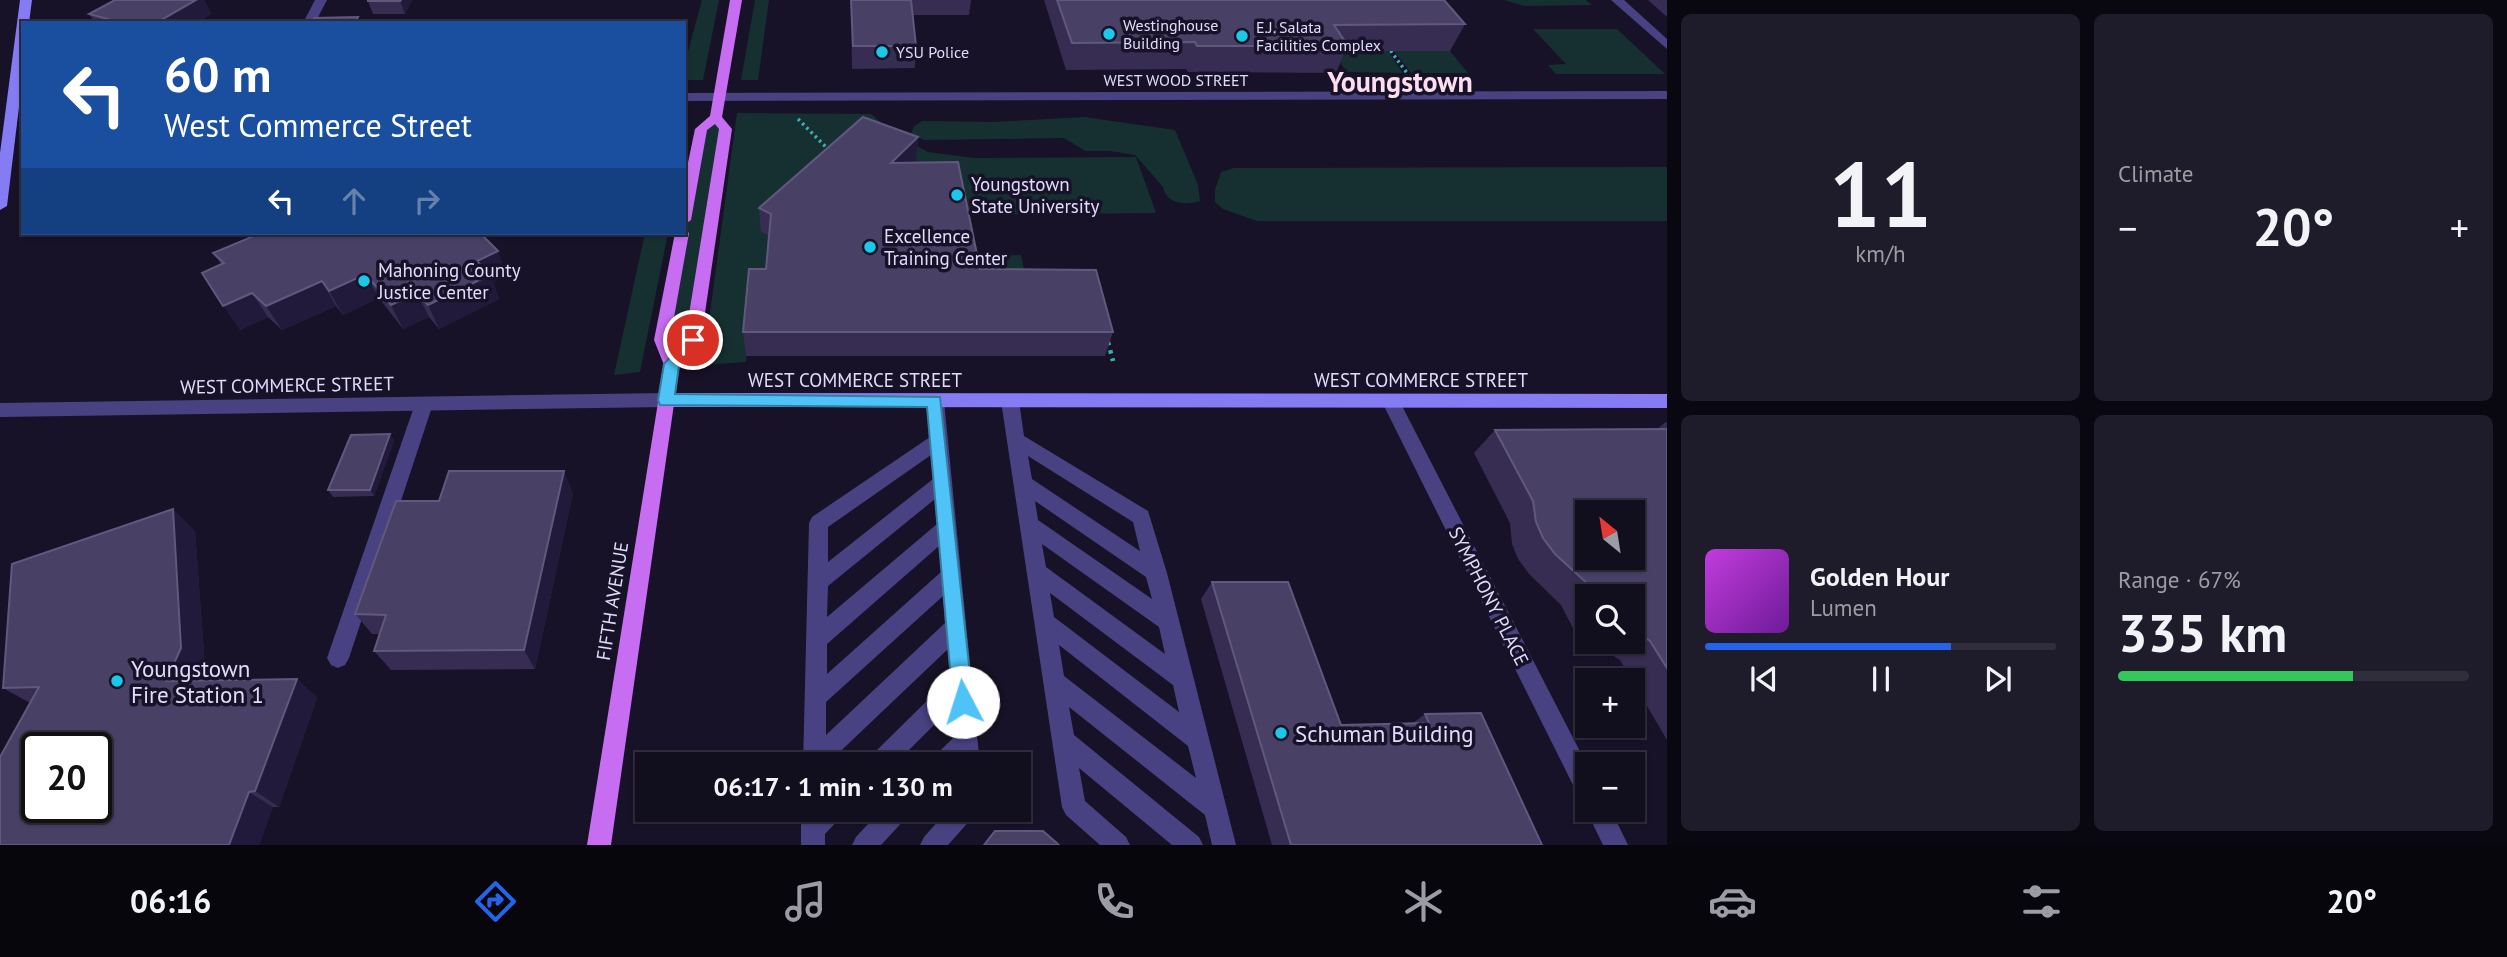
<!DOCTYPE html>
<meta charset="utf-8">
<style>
:root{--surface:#110e1d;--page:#1e1c2a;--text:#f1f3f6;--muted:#9c9ca4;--line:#302e3b;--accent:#2563eb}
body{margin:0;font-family:"PT Sans",sans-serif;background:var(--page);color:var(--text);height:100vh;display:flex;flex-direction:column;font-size:26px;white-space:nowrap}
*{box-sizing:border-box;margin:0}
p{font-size:23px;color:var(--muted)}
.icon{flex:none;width:38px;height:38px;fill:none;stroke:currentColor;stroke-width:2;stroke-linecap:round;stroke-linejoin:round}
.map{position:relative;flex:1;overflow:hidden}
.sheet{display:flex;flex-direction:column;gap:14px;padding:14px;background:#090810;width:840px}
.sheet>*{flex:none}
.hud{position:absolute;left:21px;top:21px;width:665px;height:214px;border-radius:0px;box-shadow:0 2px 5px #0004,0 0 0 2px var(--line);background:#1a4fa0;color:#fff;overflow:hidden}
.needle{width:46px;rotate:330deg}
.fabs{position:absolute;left:1575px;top:500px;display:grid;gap:14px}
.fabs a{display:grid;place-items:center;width:70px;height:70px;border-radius:0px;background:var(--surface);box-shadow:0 2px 5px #0004,0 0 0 2px var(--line);font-size:35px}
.speed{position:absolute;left:21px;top:732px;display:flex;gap:14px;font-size:35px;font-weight:700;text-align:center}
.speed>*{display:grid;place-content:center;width:91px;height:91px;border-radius:50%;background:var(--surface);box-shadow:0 2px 5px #0004,0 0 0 2px var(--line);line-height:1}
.speed .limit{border:4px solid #111;border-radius:10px;background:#fff;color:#111}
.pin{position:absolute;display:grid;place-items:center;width:60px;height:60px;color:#fff;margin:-30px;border:4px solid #fff;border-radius:50%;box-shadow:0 2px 7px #0007}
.me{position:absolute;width:77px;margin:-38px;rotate:355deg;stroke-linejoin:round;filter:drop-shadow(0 0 5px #0008)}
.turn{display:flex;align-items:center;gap:24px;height:147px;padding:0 28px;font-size:32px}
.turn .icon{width:91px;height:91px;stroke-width:2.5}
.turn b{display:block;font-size:49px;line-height:60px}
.lanes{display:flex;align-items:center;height:66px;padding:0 28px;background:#0003;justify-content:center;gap:35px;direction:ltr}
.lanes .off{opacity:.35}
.big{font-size:52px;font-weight:700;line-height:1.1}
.sheet .tile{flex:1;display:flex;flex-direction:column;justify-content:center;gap:10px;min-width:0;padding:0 24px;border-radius:10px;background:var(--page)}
.sheet .dial{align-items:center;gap:0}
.dial b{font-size:91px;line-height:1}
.song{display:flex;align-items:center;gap:21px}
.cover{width:84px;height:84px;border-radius:10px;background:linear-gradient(135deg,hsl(290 70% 55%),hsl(280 70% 35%))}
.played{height:7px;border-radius:4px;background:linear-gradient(90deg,var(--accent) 70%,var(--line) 70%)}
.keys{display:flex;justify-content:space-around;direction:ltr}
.heat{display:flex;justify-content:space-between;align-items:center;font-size:38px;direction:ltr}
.charge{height:10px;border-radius:5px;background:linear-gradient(90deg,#34c759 67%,var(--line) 0)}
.sheet .tiles{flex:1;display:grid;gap:14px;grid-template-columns:repeat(2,1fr)}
.trip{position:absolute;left:635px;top:752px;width:396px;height:70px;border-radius:0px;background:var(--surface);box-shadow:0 2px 5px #0004,0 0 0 2px var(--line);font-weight:700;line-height:70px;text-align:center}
.menu{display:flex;height:112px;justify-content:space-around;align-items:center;background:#07060c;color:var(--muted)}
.menu .icon{width:49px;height:49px}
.menu .current{color:var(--accent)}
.menu b{font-size:32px;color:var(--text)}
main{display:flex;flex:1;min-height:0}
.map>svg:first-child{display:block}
</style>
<main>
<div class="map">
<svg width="1667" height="845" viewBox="0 0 1667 845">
<rect width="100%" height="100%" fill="#171227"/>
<!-- green -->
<g fill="#163031">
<path d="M702,0h17l-16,80h-19v-14z"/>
<path d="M755,0h14l-11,80h-17z"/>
<path d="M1504,0h82l6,5 -68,1z"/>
<path d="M1533,29h84l48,45h-109l-8,-9 18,-1z"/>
<path d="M1386,41l30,10h34l18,22h-57z"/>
<path d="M1383,44l20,29 -57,-1 -12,-21h33z"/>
<path d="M737,113l134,1 22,19 35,19 46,6 162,-1 20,56 -195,2 -200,17 12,6 -5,55 -17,1 -5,68 -43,3z"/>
<path d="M716,117l10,12 -33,211 -21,24 -10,-24 20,-107h2l17,-104z"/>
<path d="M1084,117l91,13 23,55 2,16c-14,4 -33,4 -37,-14l-28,-32 -24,-4h-26l-21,-13 -140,2 -13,-6 3,-8 8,-5 71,1z"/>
<path d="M1667,167v54h-410l-34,-12 -8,-7v-12l6,-18 13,-4z"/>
<path d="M645,233h23l-28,139 -26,3z"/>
<path d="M1021,255l8,39h-53l-7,-38z"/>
</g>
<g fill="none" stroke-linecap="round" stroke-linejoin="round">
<!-- path-far1 -->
<g stroke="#3cb0af" stroke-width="3.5" stroke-dasharray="2.5 3.5" stroke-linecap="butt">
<path d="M1387,46l20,27"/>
<path d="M798,119l31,31"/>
</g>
<!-- path -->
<path stroke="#3cb0af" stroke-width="4.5" stroke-dasharray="3.5 5" stroke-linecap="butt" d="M1108,342l5,19"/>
<!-- service -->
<g fill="#484282" fill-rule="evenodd">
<path d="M315,0h12l-12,23h-12z"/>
<path d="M935,394l6,2 3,5 36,364h-49l3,-8 21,-21 -2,-30 -59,59h-27l3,-8 80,-79 -2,-29 -122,116h-23l6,-242 3,-6 118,-80 -4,-36 3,-5zM931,455l2,24 -105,83v-35zM935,499l2,25 -110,93 1,-31zM939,546l2,26 -114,102v-30zM943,596l2,27 -119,112v-33z"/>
<path d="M1010,394l6,2 3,5 5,35 124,75 19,62 69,272h-24l-7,-30 -136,-108 5,28 125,102 4,8h-31l-93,-77 6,33 41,36 4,8h-30l-34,-30 -4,-8 -61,-406 3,-5zM1028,456l105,66 7,29 -108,-72zM1035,501l111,76 6,22 -114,-79zM1042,544l117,83 6,27 -119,-87zM1050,593l123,92 6,27 -125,-95zM1059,645l129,101 8,32 -132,-102z"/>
<path d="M424,397l6,2 3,5 -84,254 -4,7 -7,3 -7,-3 -4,-7 88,-254 3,-5z"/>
<path d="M801,810h43l-4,8 -15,16v11h-24z"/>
<path d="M881,810h29l-4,8 -25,27h-29l4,-8z"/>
<path d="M948,810h28l-4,8 -24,27h-28l4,-8z"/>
</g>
<!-- minor -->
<g fill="#484282" fill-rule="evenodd">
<path d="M1611,0h13l43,39v10z"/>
<path d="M666,393l6,2 3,5 -3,5 -6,2 -666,10v-14z"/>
</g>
<!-- tertiary -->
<g fill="#484282" fill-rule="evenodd">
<path d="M1667,91v8l-983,2v-8z"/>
<path d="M1391,395l6,2 3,5 187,363v35l-8,-3 -197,-395 3,-5z"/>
<path d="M1587,808v2h24l17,35h-25l-17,-35z"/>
</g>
<!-- secondary -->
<g fill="#857cf3" fill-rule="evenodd">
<path d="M20,0h12l-3,23h-6v51l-16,132 -7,4v-57z"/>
<path d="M666,393l1001,1v14l-1001,-1 -6,-2 -3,-5 3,-5z"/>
</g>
<!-- primary -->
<path fill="#c76df2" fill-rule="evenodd" d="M730,0h12l-20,117 10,12 -31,211 -22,29 -68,476h-24l77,-480 -10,-25 21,-107h9v-4l5,4 -19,107 5,11 10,-12 34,-210 -4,-5 -8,6 -16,90 -7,5v-43l11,-53 15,-13z"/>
</g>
<!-- wall -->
<g fill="#372d53">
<path d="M115,0h89l7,14 -14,9h-102l-6,-9z"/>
<path d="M368,0h44l-7,14h-32l-5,-13z"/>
<path d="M851,0h120l-2,15h-56l3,31 -1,22 -63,1z"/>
<path d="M1044,0h400l21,24 -15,27h-105l-9,22 -148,-1 -2,-3 -120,1z"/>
<path d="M1648,0h19v17z"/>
<path d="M918,137l-2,25 -2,1 66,106 133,63 -8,24h-359l-3,-24 23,-63 3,-33 -8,-4 -2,-24z"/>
<path d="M481,234l26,42 -14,6 6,17 -60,30 -10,-12 -26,12 -24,-31 -36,17 -7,-9 -54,24 -14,-13 -28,13 -19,-66 -8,-11z"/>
<path d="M1666,422h1v318l-47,-80 -29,-18h42v-45h-46v43l-12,-8 -14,-27 -31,-30 -12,-16 -6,-15 -2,-21 -36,-70 21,-23 162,-1z"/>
<path d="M390,434l4,7 -20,55 -41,1 -5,-7z"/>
<path d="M573,493l-38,176 -144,1 -17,-19 6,-17h-8l-17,-20 84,-113z"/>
<path d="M195,531l10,136 -6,14 98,-2 20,19 -38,109h-6l-14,38h-259l30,-142 -27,-15z"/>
<path d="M1212,582l129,143 72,-2 12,-9 117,131h-270l-71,-246z"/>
</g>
<!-- shaded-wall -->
<g fill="#221a3a">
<path d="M196,0h8l7,14 -14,9h-41z"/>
<path d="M401,0h11l-7,14 -5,-13z"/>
<path d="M918,137l-2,25 -27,26 2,-25z"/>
<path d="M498,251l9,25 -14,6 6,17 -60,30 -11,-24 49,-44z"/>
<path d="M366,274l13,24 -36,17 -14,-24z"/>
<path d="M322,281l14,25 -54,24 -16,-24z"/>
<path d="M252,293l16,24 -28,13 -17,-24z"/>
<path d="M417,293l12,24 -26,12 -12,-24z"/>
<path d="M390,434l4,7 -20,55 -4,-6z"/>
<path d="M564,471l9,22 -38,176 -11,-19z"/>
<path d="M173,509l22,22 10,136 -14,33 -25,-19z"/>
<path d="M297,679l20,19 -38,109 -24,-16z"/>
<path d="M249,792l24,15 -14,38h-30z"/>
</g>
<!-- building -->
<g fill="#494065" stroke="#61587d" stroke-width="2" fill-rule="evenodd">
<path d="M115,0h81l-40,23h-34l-33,-9z"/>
<path d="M368,0h33l-1,1h-32z"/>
<path d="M851,0h60l5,46h-63z"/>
<path d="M1057,0h387l21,24 -131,1 14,21h-151l-2,-4 -123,1z"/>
<path d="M358,17l-3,6h-43l2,-5z"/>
<path d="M863,117l55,20 -27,26 67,-1 22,107 116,1 17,62h-370l6,-63h17l5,-55 -12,-6z"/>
<path d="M261,233h219l18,18 -21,10 13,14 -62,30 -11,-12 -26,12 -25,-31 -37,17 -7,-10 -56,25 -14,-13 -29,13 -21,-33 22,-10 -11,-10z"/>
<path d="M1667,429v239l-17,-27 -17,-11v-33h-38l-7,-13 -33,-30 -12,-16 -7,-16 -3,-21 -38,-71zM1587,513h46v45h-46z"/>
<path d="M390,434l-20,56h-42l23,-55z"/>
<path d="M449,471h115l-40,179 -150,1 12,-36 -31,-1 41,-113h43z"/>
<path d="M173,509l8,139 -15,33 131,-2 -42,112 -6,1 -20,53h-229v-88l39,-70 -36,1 9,-124zM37,747h59v60h-59z"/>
<path d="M1212,582h76l53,143 88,-2 -4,-9 56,-1 61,132h-251z"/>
<path d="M995,831h48l16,14h-75z"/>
</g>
<!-- route -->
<path fill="#4fc3f7" stroke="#337fa1" stroke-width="2" d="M693,335l7,5 -21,26 -4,28 265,3 33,305 -3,7 -7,2 -7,-2 -3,-7 -26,-295 -267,-2 -2,-5 6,-36 24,-27z"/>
<!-- markers -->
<g fill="#1ac9ea" stroke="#171227" stroke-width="2.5">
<circle cx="1109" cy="34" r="7"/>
<circle cx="1242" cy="36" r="7"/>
<circle cx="882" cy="52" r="7"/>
<circle cx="957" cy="195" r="7"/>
<circle cx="870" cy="247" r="7"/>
<circle cx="364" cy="281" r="7"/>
<circle cx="117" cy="681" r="7"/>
<circle cx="1281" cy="733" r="7"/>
</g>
<g text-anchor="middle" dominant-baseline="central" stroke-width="7" stroke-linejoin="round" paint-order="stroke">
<!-- far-poi labels -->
<g font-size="16" fill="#e1dcfc" stroke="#171227" text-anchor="start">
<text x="1123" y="25">Westinghouse<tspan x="1123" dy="18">Building</tspan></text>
<text x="1256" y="27">E.J. Salata<tspan x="1256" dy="18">Facilities Complex</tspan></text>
<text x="896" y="52">YSU Police</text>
</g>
<!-- far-street labels -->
<g font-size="16" fill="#e1dcfc" stroke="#171227">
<text x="1176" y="80">WEST WOOD STREET</text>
</g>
<!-- poi labels -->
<g font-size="19" fill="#e1dcfc" stroke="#171227" text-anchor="start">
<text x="971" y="184">Youngstown<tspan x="971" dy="22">State University</tspan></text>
<text x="884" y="236">Excellence<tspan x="884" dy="22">Training Center</tspan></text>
<text x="378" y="270">Mahoning County<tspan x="378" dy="22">Justice Center</tspan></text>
</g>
<!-- street labels -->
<g font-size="19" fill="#e1dcfc" stroke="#171227">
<text x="855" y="380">WEST COMMERCE STREET</text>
<text x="1421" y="380">WEST COMMERCE STREET</text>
<text transform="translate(287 385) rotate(-1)">WEST COMMERCE STREET</text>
<text transform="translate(1489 596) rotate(63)">SYMPHONY PLACE</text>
<text transform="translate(612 601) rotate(-81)">FIFTH AVENUE</text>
</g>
<!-- near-poi labels -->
<g font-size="23" fill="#e1dcfc" stroke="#171227" text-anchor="start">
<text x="131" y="668">Youngstown<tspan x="131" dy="26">Fire Station 1</tspan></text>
<text x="1295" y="733">Schuman Building</text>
</g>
<!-- far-town labels -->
<g font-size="28" font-weight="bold" fill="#fcdeef" stroke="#171227">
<text x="1400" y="81">Youngstown</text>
</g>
</g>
</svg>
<div class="fabs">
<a><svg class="needle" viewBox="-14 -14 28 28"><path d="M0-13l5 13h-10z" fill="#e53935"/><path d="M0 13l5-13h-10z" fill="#9c9ca4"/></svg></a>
<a><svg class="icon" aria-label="search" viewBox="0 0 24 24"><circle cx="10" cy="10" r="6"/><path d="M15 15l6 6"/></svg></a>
<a>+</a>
<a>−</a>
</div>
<div class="speed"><div class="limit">20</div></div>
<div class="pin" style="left:693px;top:340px;background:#d93025"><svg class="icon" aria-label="arrive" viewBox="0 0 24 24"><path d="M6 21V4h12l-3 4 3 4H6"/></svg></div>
<svg class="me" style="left:963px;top:702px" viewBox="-20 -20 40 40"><circle r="19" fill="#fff"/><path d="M0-13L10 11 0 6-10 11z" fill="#4fc3f7"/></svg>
<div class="trip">06:17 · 1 min · 130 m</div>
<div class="hud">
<div class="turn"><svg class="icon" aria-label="left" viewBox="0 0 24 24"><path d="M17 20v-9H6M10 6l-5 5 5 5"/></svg><div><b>60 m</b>West Commerce Street</div></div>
<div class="lanes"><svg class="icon" aria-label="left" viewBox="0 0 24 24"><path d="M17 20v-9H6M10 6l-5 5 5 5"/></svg><svg class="icon off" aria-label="ahead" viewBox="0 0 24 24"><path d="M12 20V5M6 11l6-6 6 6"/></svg><svg class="icon off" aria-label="right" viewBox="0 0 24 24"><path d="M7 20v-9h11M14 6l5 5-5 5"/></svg></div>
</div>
</div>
<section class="sheet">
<div class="tiles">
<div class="tile dial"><b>11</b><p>km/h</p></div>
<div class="tile"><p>Climate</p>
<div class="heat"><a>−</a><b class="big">20°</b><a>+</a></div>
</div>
<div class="tile">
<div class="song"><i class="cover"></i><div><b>Golden Hour</b><p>Lumen</p></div></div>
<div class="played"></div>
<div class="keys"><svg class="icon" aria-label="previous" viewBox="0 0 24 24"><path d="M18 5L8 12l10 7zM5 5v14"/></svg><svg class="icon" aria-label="pause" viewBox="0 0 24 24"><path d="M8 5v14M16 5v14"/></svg><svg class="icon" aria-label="next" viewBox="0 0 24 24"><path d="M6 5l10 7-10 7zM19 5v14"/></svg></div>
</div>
<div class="tile"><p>Range · 67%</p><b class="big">335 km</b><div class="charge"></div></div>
</div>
</section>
</main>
<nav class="menu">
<b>06:16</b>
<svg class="icon current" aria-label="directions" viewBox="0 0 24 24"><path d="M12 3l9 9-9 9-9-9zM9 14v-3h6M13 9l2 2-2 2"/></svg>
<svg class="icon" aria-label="music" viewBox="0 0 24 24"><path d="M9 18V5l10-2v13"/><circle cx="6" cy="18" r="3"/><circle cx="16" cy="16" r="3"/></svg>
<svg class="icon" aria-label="phone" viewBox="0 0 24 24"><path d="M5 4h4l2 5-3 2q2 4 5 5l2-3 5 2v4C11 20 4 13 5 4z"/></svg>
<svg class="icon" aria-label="climate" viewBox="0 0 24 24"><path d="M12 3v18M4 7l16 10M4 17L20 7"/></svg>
<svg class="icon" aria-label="car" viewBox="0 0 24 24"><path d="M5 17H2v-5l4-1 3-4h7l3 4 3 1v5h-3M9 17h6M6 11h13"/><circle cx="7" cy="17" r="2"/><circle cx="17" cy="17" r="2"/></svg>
<svg class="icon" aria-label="filters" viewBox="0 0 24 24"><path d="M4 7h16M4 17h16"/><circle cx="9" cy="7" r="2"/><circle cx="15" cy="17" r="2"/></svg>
<b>20°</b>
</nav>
